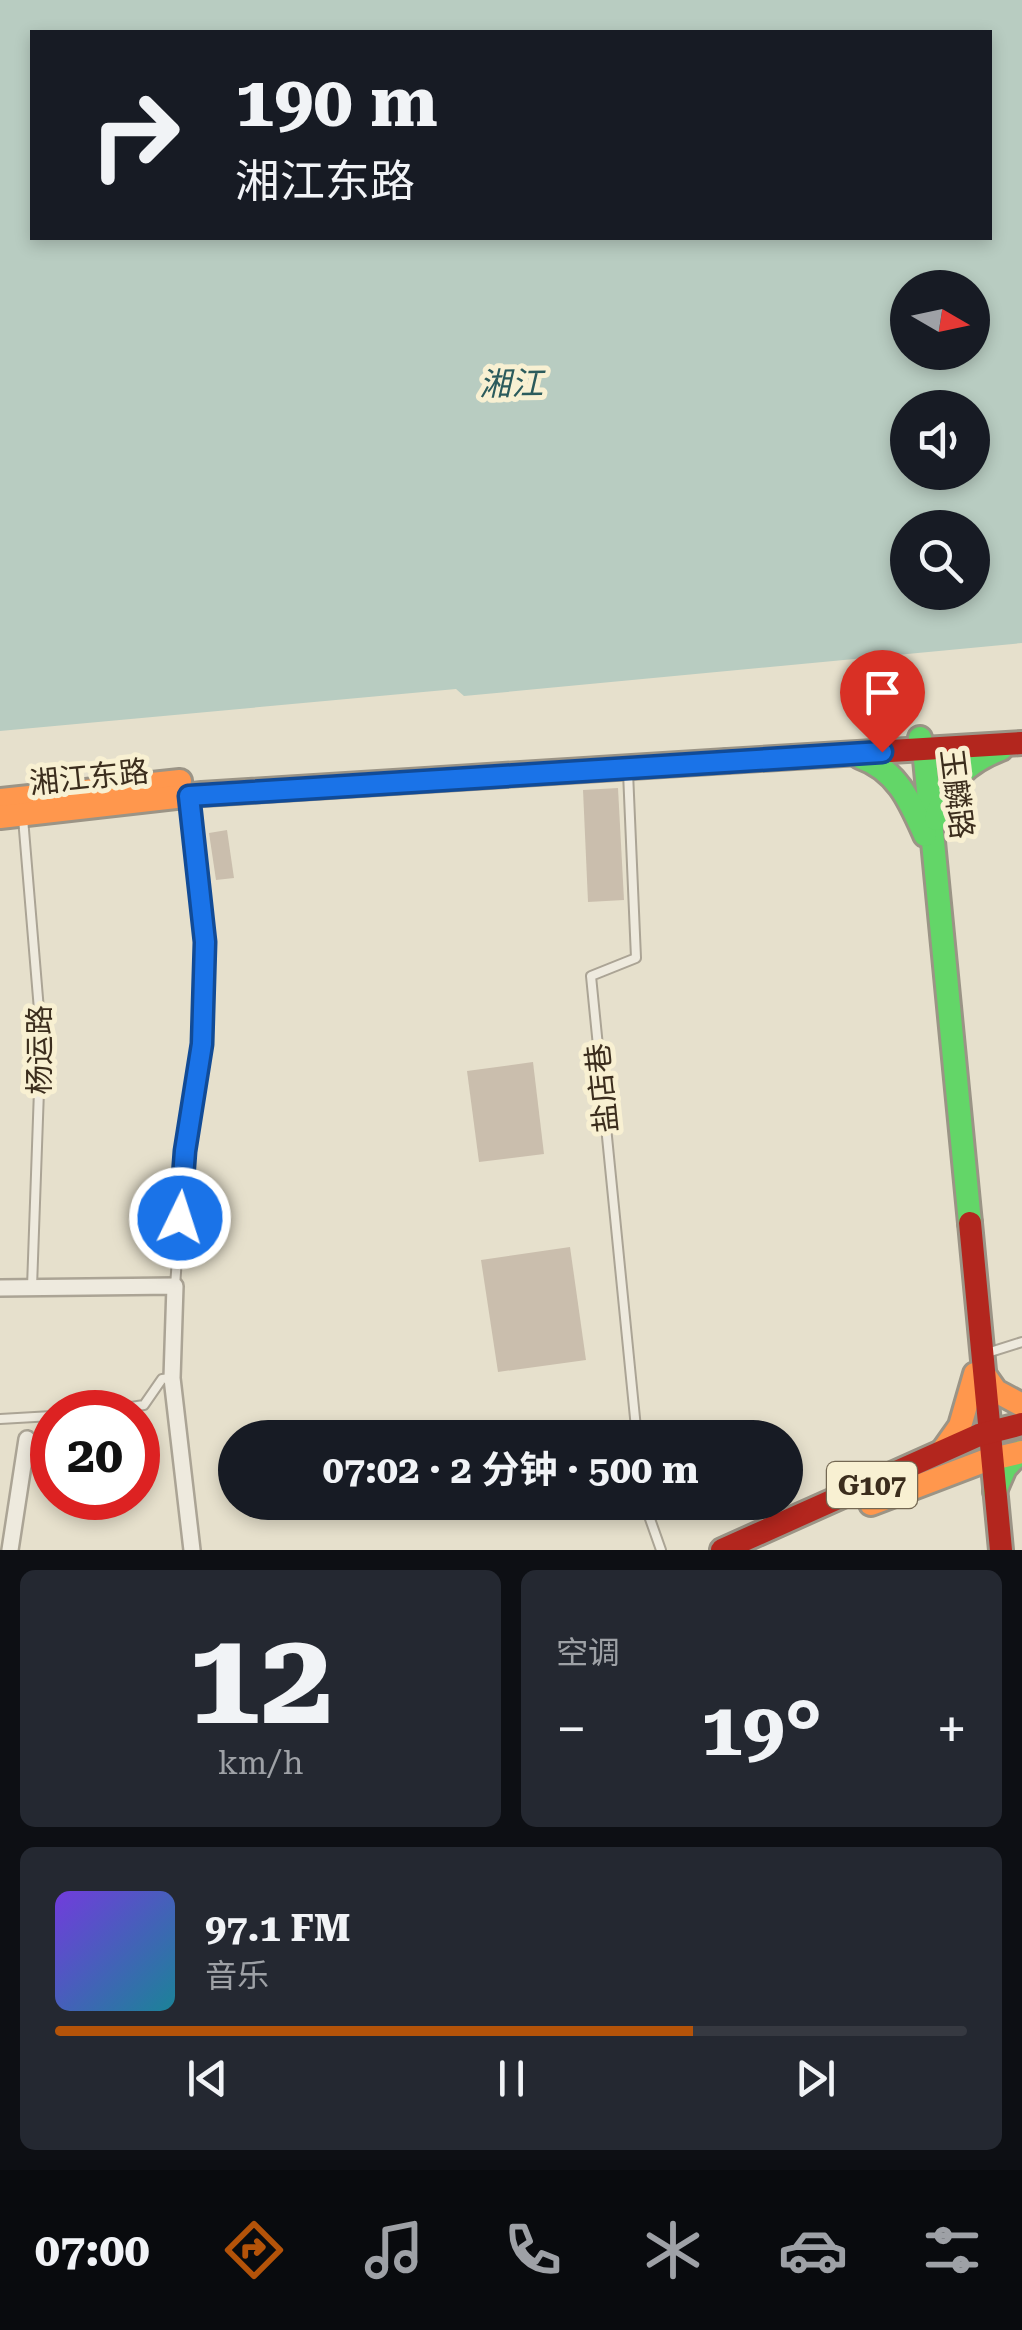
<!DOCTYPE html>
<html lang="zh">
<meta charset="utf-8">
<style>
:root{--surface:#171b24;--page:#242831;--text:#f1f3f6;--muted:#9ea1a6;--line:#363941;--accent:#b45309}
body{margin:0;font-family:"Roboto Serif","Noto Sans SC",serif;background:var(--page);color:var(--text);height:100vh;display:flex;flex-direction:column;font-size:38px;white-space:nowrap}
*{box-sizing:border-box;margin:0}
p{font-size:32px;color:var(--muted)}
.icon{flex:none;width:55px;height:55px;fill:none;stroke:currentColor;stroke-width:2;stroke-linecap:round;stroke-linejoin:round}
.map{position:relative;height:1550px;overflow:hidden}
.sheet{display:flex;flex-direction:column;gap:20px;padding:20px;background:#0d0f14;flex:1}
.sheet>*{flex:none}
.top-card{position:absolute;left:30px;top:30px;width:962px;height:210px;border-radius:0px;box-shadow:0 5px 15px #0003;background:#171b24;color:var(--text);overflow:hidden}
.needle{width:65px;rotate:99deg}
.buttons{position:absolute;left:890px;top:270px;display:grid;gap:20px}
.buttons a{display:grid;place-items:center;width:100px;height:100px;border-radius:50%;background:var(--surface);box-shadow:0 5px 15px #0003;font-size:50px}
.speed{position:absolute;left:30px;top:1390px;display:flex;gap:20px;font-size:50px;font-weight:700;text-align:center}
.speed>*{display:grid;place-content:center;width:130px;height:130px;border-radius:50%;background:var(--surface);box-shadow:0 5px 15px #0003;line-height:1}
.speed .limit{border:15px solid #d22;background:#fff;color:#111}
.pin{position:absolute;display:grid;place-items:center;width:85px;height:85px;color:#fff;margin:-102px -42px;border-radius:50% 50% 50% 0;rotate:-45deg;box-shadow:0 0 10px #0007}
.pin .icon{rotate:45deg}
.me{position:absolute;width:110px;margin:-55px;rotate:4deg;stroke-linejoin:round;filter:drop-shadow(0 0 8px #0008)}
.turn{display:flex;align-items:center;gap:35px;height:210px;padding:0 40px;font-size:45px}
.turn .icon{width:130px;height:130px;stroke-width:2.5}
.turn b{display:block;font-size:70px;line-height:85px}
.big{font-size:75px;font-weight:700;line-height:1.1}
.sheet .tile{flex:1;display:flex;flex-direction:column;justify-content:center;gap:15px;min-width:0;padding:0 35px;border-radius:15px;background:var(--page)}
.sheet .dial{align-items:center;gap:0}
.dial b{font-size:130px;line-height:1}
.song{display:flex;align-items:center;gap:30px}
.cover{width:120px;height:120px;border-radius:15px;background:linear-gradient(135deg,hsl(260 70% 55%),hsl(190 70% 35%))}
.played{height:10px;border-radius:5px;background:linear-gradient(90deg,var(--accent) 70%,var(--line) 70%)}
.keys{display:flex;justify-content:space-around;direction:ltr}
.heat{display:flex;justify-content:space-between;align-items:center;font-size:55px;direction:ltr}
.sheet .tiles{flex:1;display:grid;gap:20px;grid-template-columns:1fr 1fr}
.tile:last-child{grid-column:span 2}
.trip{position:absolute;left:218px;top:1420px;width:585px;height:100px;border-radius:50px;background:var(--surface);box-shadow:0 5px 15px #0003;font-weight:700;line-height:100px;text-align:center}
.menu{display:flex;height:160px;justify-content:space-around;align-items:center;background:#090b0e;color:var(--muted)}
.menu .icon{width:70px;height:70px}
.menu .on{color:var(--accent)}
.menu b{font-size:45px;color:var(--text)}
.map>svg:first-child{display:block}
</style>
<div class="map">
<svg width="1022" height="1550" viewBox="0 0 1022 1550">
<rect width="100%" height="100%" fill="#e6e0cc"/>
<!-- water -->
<path fill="#b8ccc1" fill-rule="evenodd" d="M0,0h1022v643l-558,53 -8,-7 -456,42zM32,32h958v206h-958zM908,288h64v64h-64zM908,408h64v64h-64zM908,528h64v64h-64z"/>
<!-- building -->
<g fill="#cabead">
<path d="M618,788l6,112 -36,2 -5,-112z"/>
<path d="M227,830l7,48 -18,2 -7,-47z"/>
<path d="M533,1062l11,92 -65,8 -12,-91z"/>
<path d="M570,1247l16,113 -88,12 -17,-112z"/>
</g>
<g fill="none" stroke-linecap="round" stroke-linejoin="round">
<defs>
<g id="lane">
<path d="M628,772l8,186 -45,18 46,462"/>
<path d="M23,818l18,216 -9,253"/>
<path d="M175,1286l10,-135 17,-107 3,-102 -15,-142"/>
<path d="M984,1354l38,-12"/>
<path d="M99,1412l45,-7 18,-26 9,-1"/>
<path d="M0,1419l52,-3"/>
<path d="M644,1502l17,48"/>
</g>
<g id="street">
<path d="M0,1288l175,-2 -3,92 20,172"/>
<path d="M10,1550l17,-111"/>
</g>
<g id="fast">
<path d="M920,738l4,11 46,474"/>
<path d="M860,757c37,13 50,44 65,78"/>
<path d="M936,819c11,-37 29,-56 65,-70"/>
<path d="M995,1491l10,-23 15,-16"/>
</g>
<g id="slow">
<path d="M0,800l180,-19"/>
<path d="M0,817l202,-23 525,-33"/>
<path d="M984,1374l12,17 26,14"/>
<path d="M943,1450l17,-24 15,-52"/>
<path d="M871,1504l113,-43 38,-9"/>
</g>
<g id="jam">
<path d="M727,761l295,-18"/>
<path d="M970,1223l31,327"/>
<path d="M722,1550l257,-115 43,-11"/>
</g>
</defs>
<!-- lane casing -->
<use href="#lane" stroke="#aba495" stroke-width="12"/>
<!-- street casing -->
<use href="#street" stroke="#aba495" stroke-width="20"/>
<!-- fast casing -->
<use href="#fast" stroke="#9b9486" stroke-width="28"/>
<!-- slow casing -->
<use href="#slow" stroke="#9b9486" stroke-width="28"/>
<!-- jam casing -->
<use href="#jam" stroke="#9b9486" stroke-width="28"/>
<!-- lane -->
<use href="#lane" stroke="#eeeade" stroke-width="8"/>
<!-- street -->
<use href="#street" stroke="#eeeade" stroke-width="15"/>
<!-- fast -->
<use href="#fast" stroke="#63d668" stroke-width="22"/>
<!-- slow -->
<use href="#slow" stroke="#ff974d" stroke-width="22"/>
<!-- jam -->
<use href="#jam" stroke="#b3261e" stroke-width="22"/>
</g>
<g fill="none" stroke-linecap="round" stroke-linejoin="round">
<defs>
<path id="route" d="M180,1218l5,-67 17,-107 3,-102 -16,-146 693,-44"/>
</defs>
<!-- route casing -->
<use href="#route" stroke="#114b97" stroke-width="25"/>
<!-- route -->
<use href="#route" stroke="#1a73e8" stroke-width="18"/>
</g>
<g text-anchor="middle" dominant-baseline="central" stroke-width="10" stroke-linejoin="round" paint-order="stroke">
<!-- shield labels -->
<rect fill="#f8f0d2" stroke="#746853" stroke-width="2.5" x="827" y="1462" width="90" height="46" rx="8"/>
<g font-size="28" font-weight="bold" fill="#3b2d1d">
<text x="872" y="1485">G107</text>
</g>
<!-- street labels -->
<g font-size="30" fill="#3b2d1d" stroke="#f8f0d2">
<text transform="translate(89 777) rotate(-6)">湘江东路</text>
<text transform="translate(957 794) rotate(83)">玉麟路</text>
<text transform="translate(39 1050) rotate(-90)">杨运路</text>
<text transform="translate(602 1088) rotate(-96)">盐店巷</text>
</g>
<!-- water labels -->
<g font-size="32" font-style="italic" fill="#2b5b5c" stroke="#f8f0d2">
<text transform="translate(511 384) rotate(-1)">湘江</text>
</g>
</g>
</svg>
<div class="buttons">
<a><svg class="needle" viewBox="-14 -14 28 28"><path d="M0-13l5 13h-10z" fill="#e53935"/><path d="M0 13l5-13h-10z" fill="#9ea1a6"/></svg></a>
<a><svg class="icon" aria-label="sound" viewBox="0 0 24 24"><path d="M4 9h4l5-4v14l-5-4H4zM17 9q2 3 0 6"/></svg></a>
<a><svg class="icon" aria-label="search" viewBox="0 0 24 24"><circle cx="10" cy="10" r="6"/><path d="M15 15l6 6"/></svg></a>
</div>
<div class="speed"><div class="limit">20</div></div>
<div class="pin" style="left:882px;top:752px;background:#d93025"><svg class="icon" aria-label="arrive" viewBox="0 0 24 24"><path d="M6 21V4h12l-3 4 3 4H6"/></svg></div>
<svg class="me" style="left:180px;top:1218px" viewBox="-20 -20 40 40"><circle r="17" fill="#1a73e8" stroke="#fff" stroke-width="3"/><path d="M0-11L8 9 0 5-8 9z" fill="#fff"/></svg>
<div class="trip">07:02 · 2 分钟 · 500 m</div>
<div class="top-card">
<div class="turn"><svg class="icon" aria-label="right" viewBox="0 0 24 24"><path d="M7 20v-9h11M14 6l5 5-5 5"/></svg><div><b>190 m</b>湘江东路</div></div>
</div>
</div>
<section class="sheet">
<div class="tiles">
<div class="tile dial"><b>12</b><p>km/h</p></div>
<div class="tile"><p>空调</p>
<div class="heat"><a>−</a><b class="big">19°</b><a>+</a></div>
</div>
<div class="tile">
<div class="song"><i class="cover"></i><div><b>97.1 FM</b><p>音乐</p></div></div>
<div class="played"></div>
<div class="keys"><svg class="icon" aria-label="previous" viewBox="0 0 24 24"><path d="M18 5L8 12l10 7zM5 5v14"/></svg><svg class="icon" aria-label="pause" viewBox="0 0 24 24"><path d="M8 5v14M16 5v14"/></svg><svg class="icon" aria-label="next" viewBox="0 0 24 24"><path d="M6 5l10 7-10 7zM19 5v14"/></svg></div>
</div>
</div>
</section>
<nav class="menu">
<b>07:00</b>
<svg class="icon on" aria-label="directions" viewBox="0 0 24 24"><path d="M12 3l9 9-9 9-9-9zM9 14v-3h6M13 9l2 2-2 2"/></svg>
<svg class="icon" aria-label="music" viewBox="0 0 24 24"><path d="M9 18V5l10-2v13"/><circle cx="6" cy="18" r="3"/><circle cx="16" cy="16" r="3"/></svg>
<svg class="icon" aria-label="phone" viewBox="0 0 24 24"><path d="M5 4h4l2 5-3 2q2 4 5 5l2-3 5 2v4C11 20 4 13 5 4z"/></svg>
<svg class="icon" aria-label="climate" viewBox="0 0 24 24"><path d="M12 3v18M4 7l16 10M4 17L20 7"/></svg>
<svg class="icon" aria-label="car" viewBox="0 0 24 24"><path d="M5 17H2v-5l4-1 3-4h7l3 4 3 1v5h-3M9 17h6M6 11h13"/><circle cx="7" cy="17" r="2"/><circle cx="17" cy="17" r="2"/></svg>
<svg class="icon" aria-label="filters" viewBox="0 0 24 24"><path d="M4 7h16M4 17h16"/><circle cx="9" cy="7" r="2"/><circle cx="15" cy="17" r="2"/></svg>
</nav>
